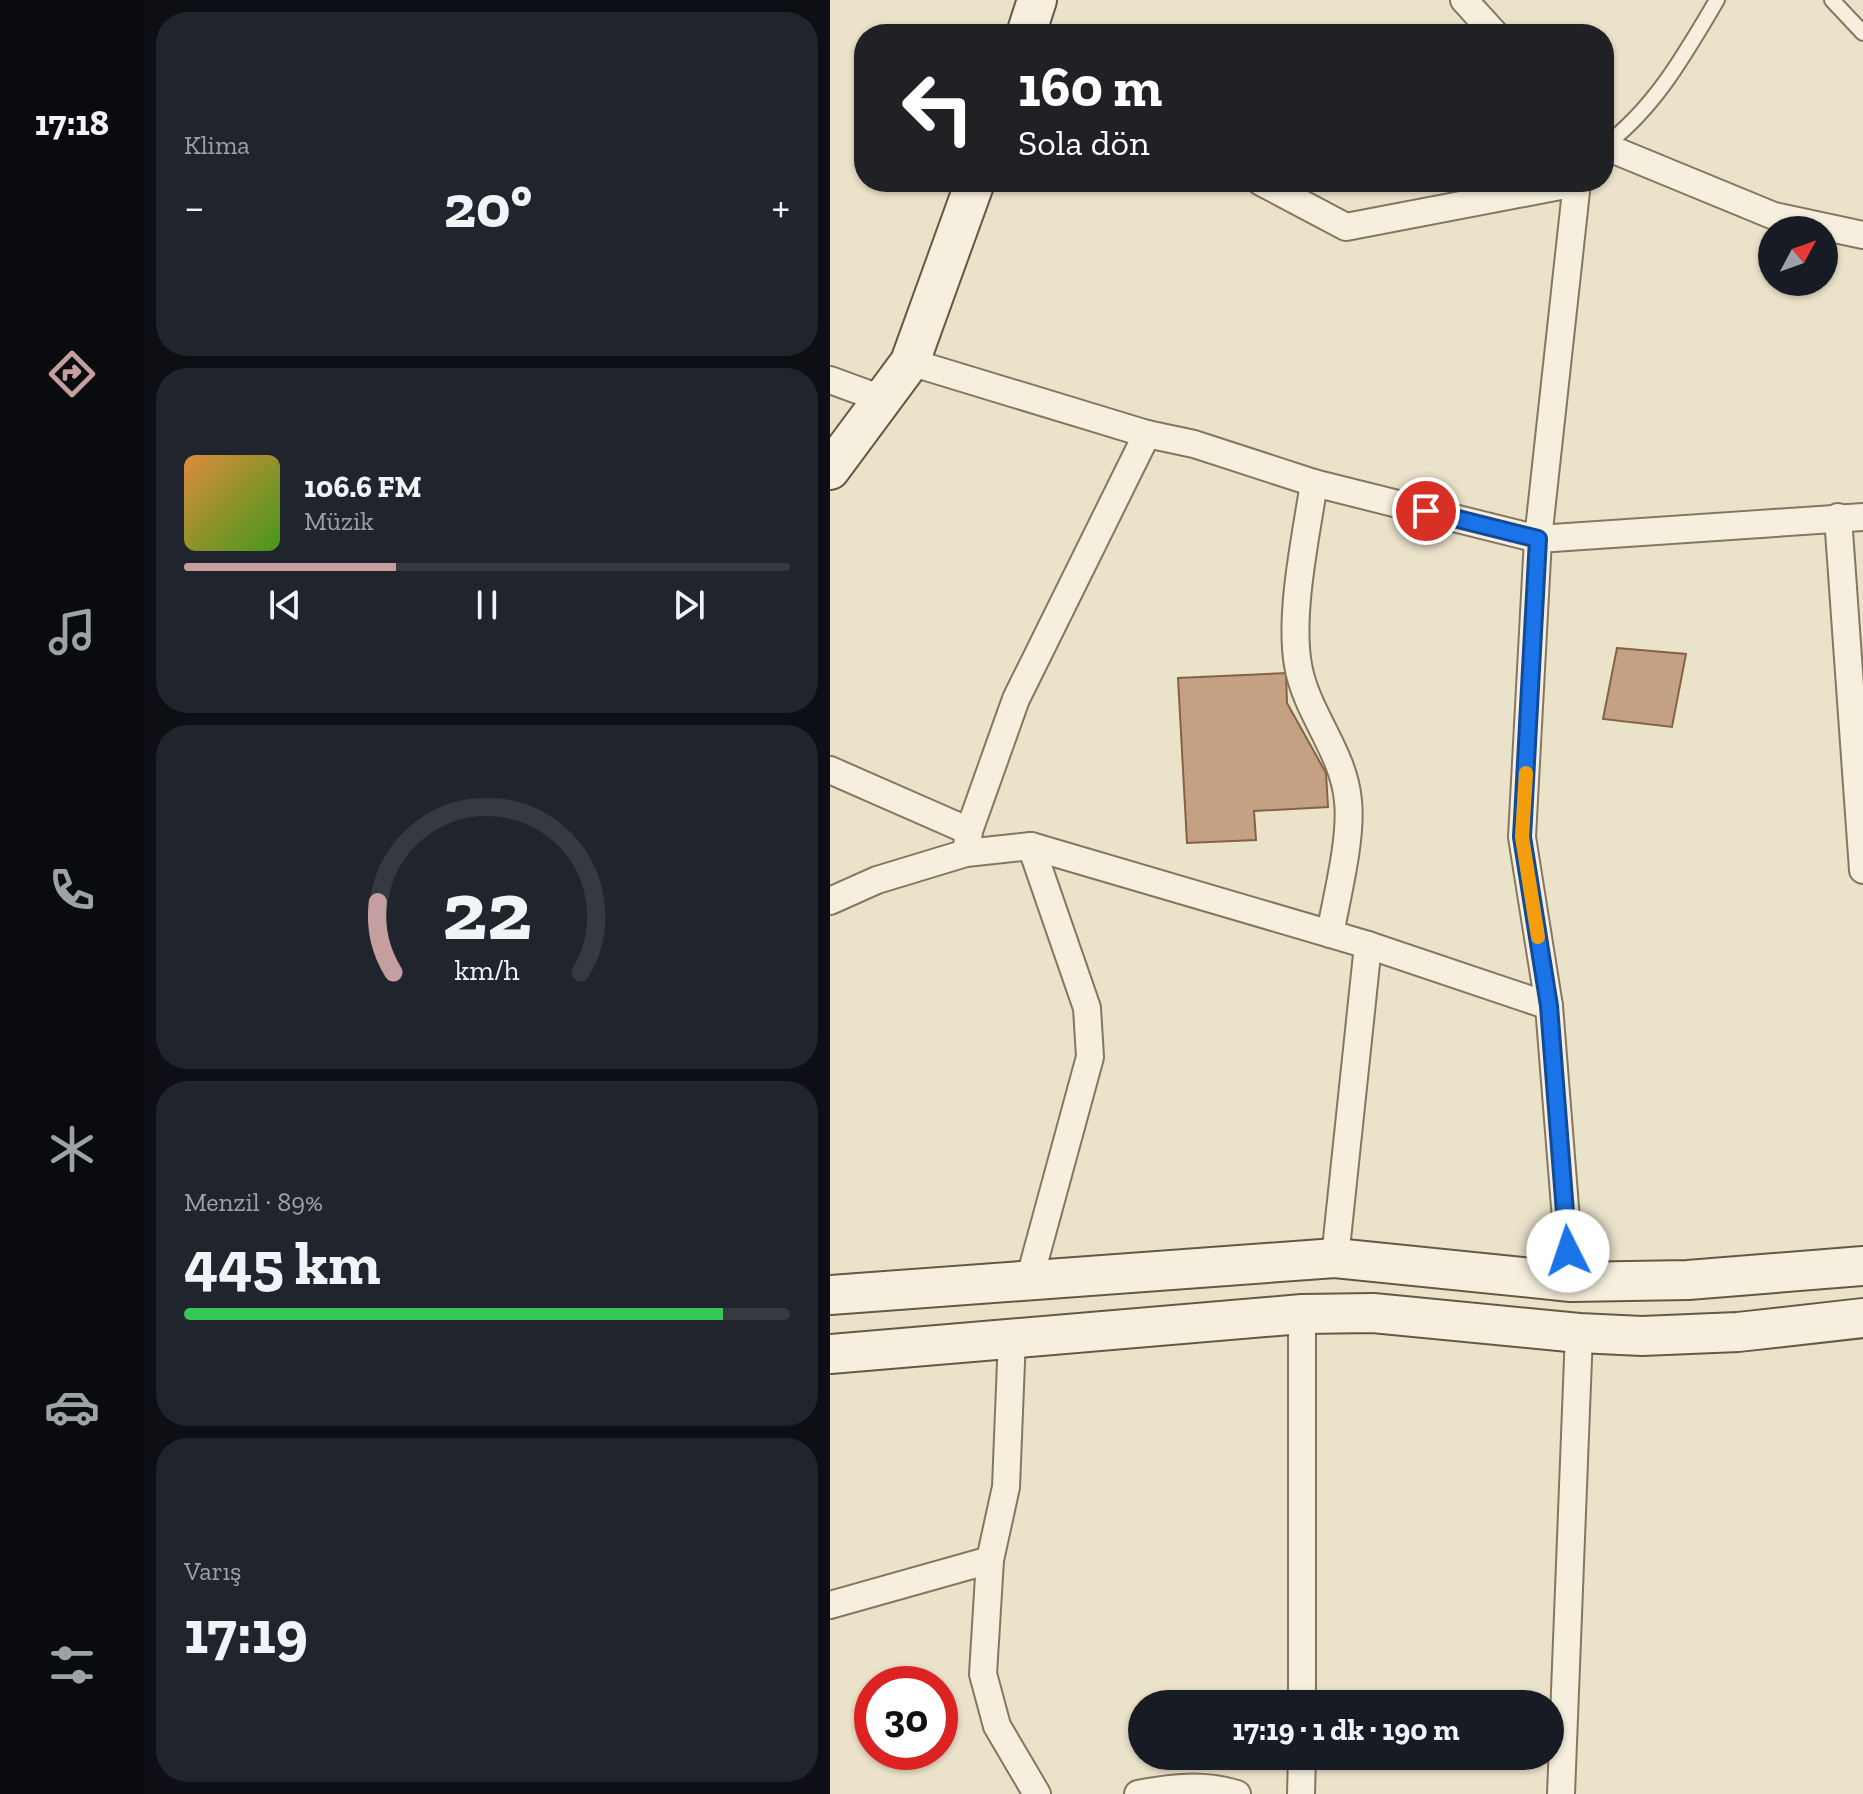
<!DOCTYPE html>
<html lang="tr">
<meta charset="utf-8">
<style>
:root{--surface:#171b24;--page:#20242c;--text:#f1f3f6;--muted:#9ea1a6;--line:#363941;--accent:#c59fa0}
body{margin:0;font-family:"Zilla Slab",serif;background:var(--page);color:var(--text);height:100vh;display:flex;flex-direction:column;font-size:30px;white-space:nowrap}
*{box-sizing:border-box;margin:0}
p{font-size:26px;color:var(--muted)}
.icon{flex:none;width:44px;height:44px;fill:none;stroke:currentColor;stroke-width:2;stroke-linecap:round;stroke-linejoin:round}
.map{position:relative;flex:1;overflow:hidden}
.drawer{display:flex;flex-direction:column;gap:12px;padding:12px;background:#0d0f14;width:686px}
.drawer>*{flex:none}
.top-card{position:absolute;left:24px;top:24px;width:760px;height:168px;border-radius:32px;box-shadow:0 2px 6px #0004;background:#202124;color:#fff;overflow:hidden}
.needle{width:52px;rotate:49deg}
.controls{position:absolute;left:928px;top:216px;display:grid;gap:16px}
.controls a{display:grid;place-items:center;width:80px;height:80px;border-radius:50%;background:var(--surface);box-shadow:0 2px 6px #0004;font-size:40px}
.speed{position:absolute;left:24px;top:1666px;display:flex;gap:16px;font-size:40px;font-weight:700;text-align:center}
.speed>*{display:grid;place-content:center;width:104px;height:104px;border-radius:50%;background:var(--surface);box-shadow:0 2px 6px #0004;line-height:1}
.speed .limit{border:12px solid #d22;background:#fff;color:#111}
.pin{position:absolute;display:grid;place-items:center;width:68px;height:68px;color:#fff;margin:-34px;border:4px solid #fff;border-radius:50%;box-shadow:0 2px 8px #0007}
.me{position:absolute;width:88px;margin:-44px;rotate:356deg;stroke-linejoin:round;filter:drop-shadow(0 0 6px #0008)}
.turn{display:flex;align-items:center;gap:28px;height:168px;padding:0 32px;font-size:36px}
.turn .icon{width:104px;height:104px;stroke-width:2.5}
.turn b{display:block;font-size:56px;line-height:68px}
.big{font-size:60px;font-weight:700;line-height:1.1}
.drawer .widget{flex:1;display:flex;flex-direction:column;justify-content:center;gap:12px;min-width:0;padding:0 28px;border-radius:32px;background:var(--page)}
.drawer .dial{align-items:center;gap:0}
.dial svg{height:208px;overflow:visible;fill:none;stroke:var(--line);stroke-width:7;stroke-linecap:round;text-anchor:middle}
.dial text{fill:var(--text);stroke:none}
.song{display:flex;align-items:center;gap:24px}
.cover{width:96px;height:96px;border-radius:12px;background:linear-gradient(135deg,hsl(30 70% 55%),hsl(100 70% 35%))}
.played{height:8px;border-radius:4px;background:linear-gradient(90deg,var(--accent) 35%,var(--line) 35%)}
.keys{display:flex;justify-content:space-around;direction:ltr}
.heat{display:flex;justify-content:space-between;align-items:center;font-size:44px;direction:ltr}
.charge{height:12px;border-radius:6px;background:linear-gradient(90deg,#34c759 89%,var(--line) 0)}
.trip{position:absolute;left:298px;top:1690px;width:436px;height:80px;border-radius:40px;background:var(--surface);box-shadow:0 2px 6px #0004;font-weight:700;line-height:80px;text-align:center}
main{display:flex;flex:1;min-height:0}
.tab-bar{display:flex;flex-direction:column;width:144px;justify-content:space-around;align-items:center;background:#090b0e;color:var(--muted)}
.tab-bar .icon{width:56px;height:56px}
.tab-bar .current{color:var(--accent)}
.tab-bar b{font-size:36px;color:var(--text)}
.map>svg:first-child{display:block}
</style>
<main>
<nav class="tab-bar">
<b>17:18</b>
<svg class="icon current" aria-label="directions" viewBox="0 0 24 24"><path d="M12 3l9 9-9 9-9-9zM9 14v-3h6M13 9l2 2-2 2"/></svg>
<svg class="icon" aria-label="music" viewBox="0 0 24 24"><path d="M9 18V5l10-2v13"/><circle cx="6" cy="18" r="3"/><circle cx="16" cy="16" r="3"/></svg>
<svg class="icon" aria-label="phone" viewBox="0 0 24 24"><path d="M5 4h4l2 5-3 2q2 4 5 5l2-3 5 2v4C11 20 4 13 5 4z"/></svg>
<svg class="icon" aria-label="climate" viewBox="0 0 24 24"><path d="M12 3v18M4 7l16 10M4 17L20 7"/></svg>
<svg class="icon" aria-label="car" viewBox="0 0 24 24"><path d="M5 17H2v-5l4-1 3-4h7l3 4 3 1v5h-3M9 17h6M6 11h13"/><circle cx="7" cy="17" r="2"/><circle cx="17" cy="17" r="2"/></svg>
<svg class="icon" aria-label="filters" viewBox="0 0 24 24"><path d="M4 7h16M4 17h16"/><circle cx="9" cy="7" r="2"/><circle cx="15" cy="17" r="2"/></svg>
</nav>
<section class="drawer">
<div class="widget"><p>Klima</p>
<div class="heat"><a>−</a><b class="big">20°</b><a>+</a></div>
</div>
<div class="widget">
<div class="song"><i class="cover"></i><div><b>106.6 FM</b><p>Müzik</p></div></div>
<div class="played"></div>
<div class="keys"><svg class="icon" aria-label="previous" viewBox="0 0 24 24"><path d="M18 5L8 12l10 7zM5 5v14"/></svg><svg class="icon" aria-label="pause" viewBox="0 0 24 24"><path d="M8 5v14M16 5v14"/></svg><svg class="icon" aria-label="next" viewBox="0 0 24 24"><path d="M6 5l10 7-10 7zM19 5v14"/></svg></div>
</div>
<div class="widget dial"><svg viewBox="0 0 100 80">
<path d="M14 69A42 42 0 1 1 86 69"/>
<path d="M14 69A42 42 0 0 1 8 42" stroke="#c59fa0"/>
<text x="50" y="56" font-size="32" font-weight="700">22</text>
<text x="50" y="72" font-size="11">km/h</text>
</svg></div>
<div class="widget"><p>Menzil · 89%</p><b class="big">445 km</b><div class="charge"></div></div>
<div class="widget"><p>Varış</p><b class="big">17:19</b></div>
</section>
<div class="map">
<svg width="1033" height="1794" viewBox="0 0 1033 1794">
<rect width="100%" height="100%" fill="#ebe2ca"/>
<!-- building -->
<g fill="#c5a184" stroke="#836248" stroke-width="2">
<path d="M787,648l69,6 -14,73 -69,-8z"/>
<path d="M456,673l1,30 39,70 2,34 -74,4 2,29 -69,3 -9,-165z"/>
</g>
<g fill="none" stroke-linecap="round" stroke-linejoin="round">
<defs>
<g id="lane">
<path d="M1002,0l31,33"/>
<path d="M774,146c51,-38 81,-92 113,-146"/>
</g>
<g id="street">
<path d="M634,0l31,34"/>
<path d="M774,146l170,70 89,19"/>
<path d="M431,182l85,45 230,-44"/>
<path d="M80,362l237,72"/>
<path d="M0,380l52,19"/>
<path d="M484,483c-8,53 -25,130 -16,182 8,48 46,87 50,136 4,37 -11,95 -18,133"/>
<path d="M1008,517l25,353"/>
<path d="M0,770l139,61"/>
<path d="M136,853l3,-22 47,-132 131,-265 47,10 120,39 224,56 325,-22"/>
<path d="M0,901l47,-21 89,-27 65,-7 337,99 181,61"/>
<path d="M505,1258l33,-313"/>
<path d="M199,1281l61,-224 -3,-49 -56,-162"/>
<path d="M741,1282l-22,-276 -27,-169 16,-298 39,-357"/>
<path d="M472,1314v390"/>
<path d="M182,1337l-6,150 -16,73 -7,114 14,52 40,68"/>
<path d="M0,1605l160,-45"/>
<path d="M308,1794c34,-7 66,-10 99,0"/>
<path d="M471,1794l1,-38"/>
<path d="M731,1794l18,-461"/>
</g>
<g id="secondary">
<path d="M196,34l11,-34"/>
<path d="M0,470l80,-108 65,-180"/>
<path d="M0,1295l505,-37 236,24 117,-2 175,-14"/>
<path d="M0,1354l472,-40 71,-1 206,20 63,3 96,-4 125,-14"/>
</g>
</defs>
<!-- lane casing -->
<use href="#lane" stroke="#867660" stroke-width="18"/>
<!-- street casing -->
<use href="#street" stroke="#867660" stroke-width="30"/>
<!-- secondary casing -->
<use href="#secondary" stroke="#685743" stroke-width="42"/>
<!-- lane -->
<use href="#lane" stroke="#f6efdd" stroke-width="14"/>
<!-- street -->
<use href="#street" stroke="#f6efdd" stroke-width="26"/>
<!-- secondary -->
<use href="#secondary" stroke="#f6efdd" stroke-width="38"/>
</g>
<g fill="none" stroke-linecap="round" stroke-linejoin="round">
<defs>
<path id="route" d="M596,511l112,28 -16,298 27,169 19,245"/>
</defs>
<!-- route casing -->
<use href="#route" stroke="#114b97" stroke-width="20"/>
<!-- route -->
<use href="#route" stroke="#1a73e8" stroke-width="14"/>
<!-- slow -->
<path stroke="#f59e0b" stroke-width="14" d="M696,773l-4,64 16,100"/>
</g>
</svg>
<div class="controls">
<a><svg class="needle" viewBox="-14 -14 28 28"><path d="M0-13l5 13h-10z" fill="#e53935"/><path d="M0 13l5-13h-10z" fill="#9ea1a6"/></svg></a>
</div>
<div class="speed"><div class="limit">30</div></div>
<div class="pin" style="left:596px;top:511px;background:#d93025"><svg class="icon" aria-label="arrive" viewBox="0 0 24 24"><path d="M6 21V4h12l-3 4 3 4H6"/></svg></div>
<svg class="me" style="left:738px;top:1251px" viewBox="-20 -20 40 40"><circle r="19" fill="#fff"/><path d="M0-13L10 11 0 6-10 11z" fill="#1a73e8"/></svg>
<div class="trip">17:19 · 1 dk · 190 m</div>
<div class="top-card">
<div class="turn"><svg class="icon" aria-label="left" viewBox="0 0 24 24"><path d="M17 20v-9H6M10 6l-5 5 5 5"/></svg><div><b>160 m</b>Sola dön</div></div>
</div>
</div>
</main>
